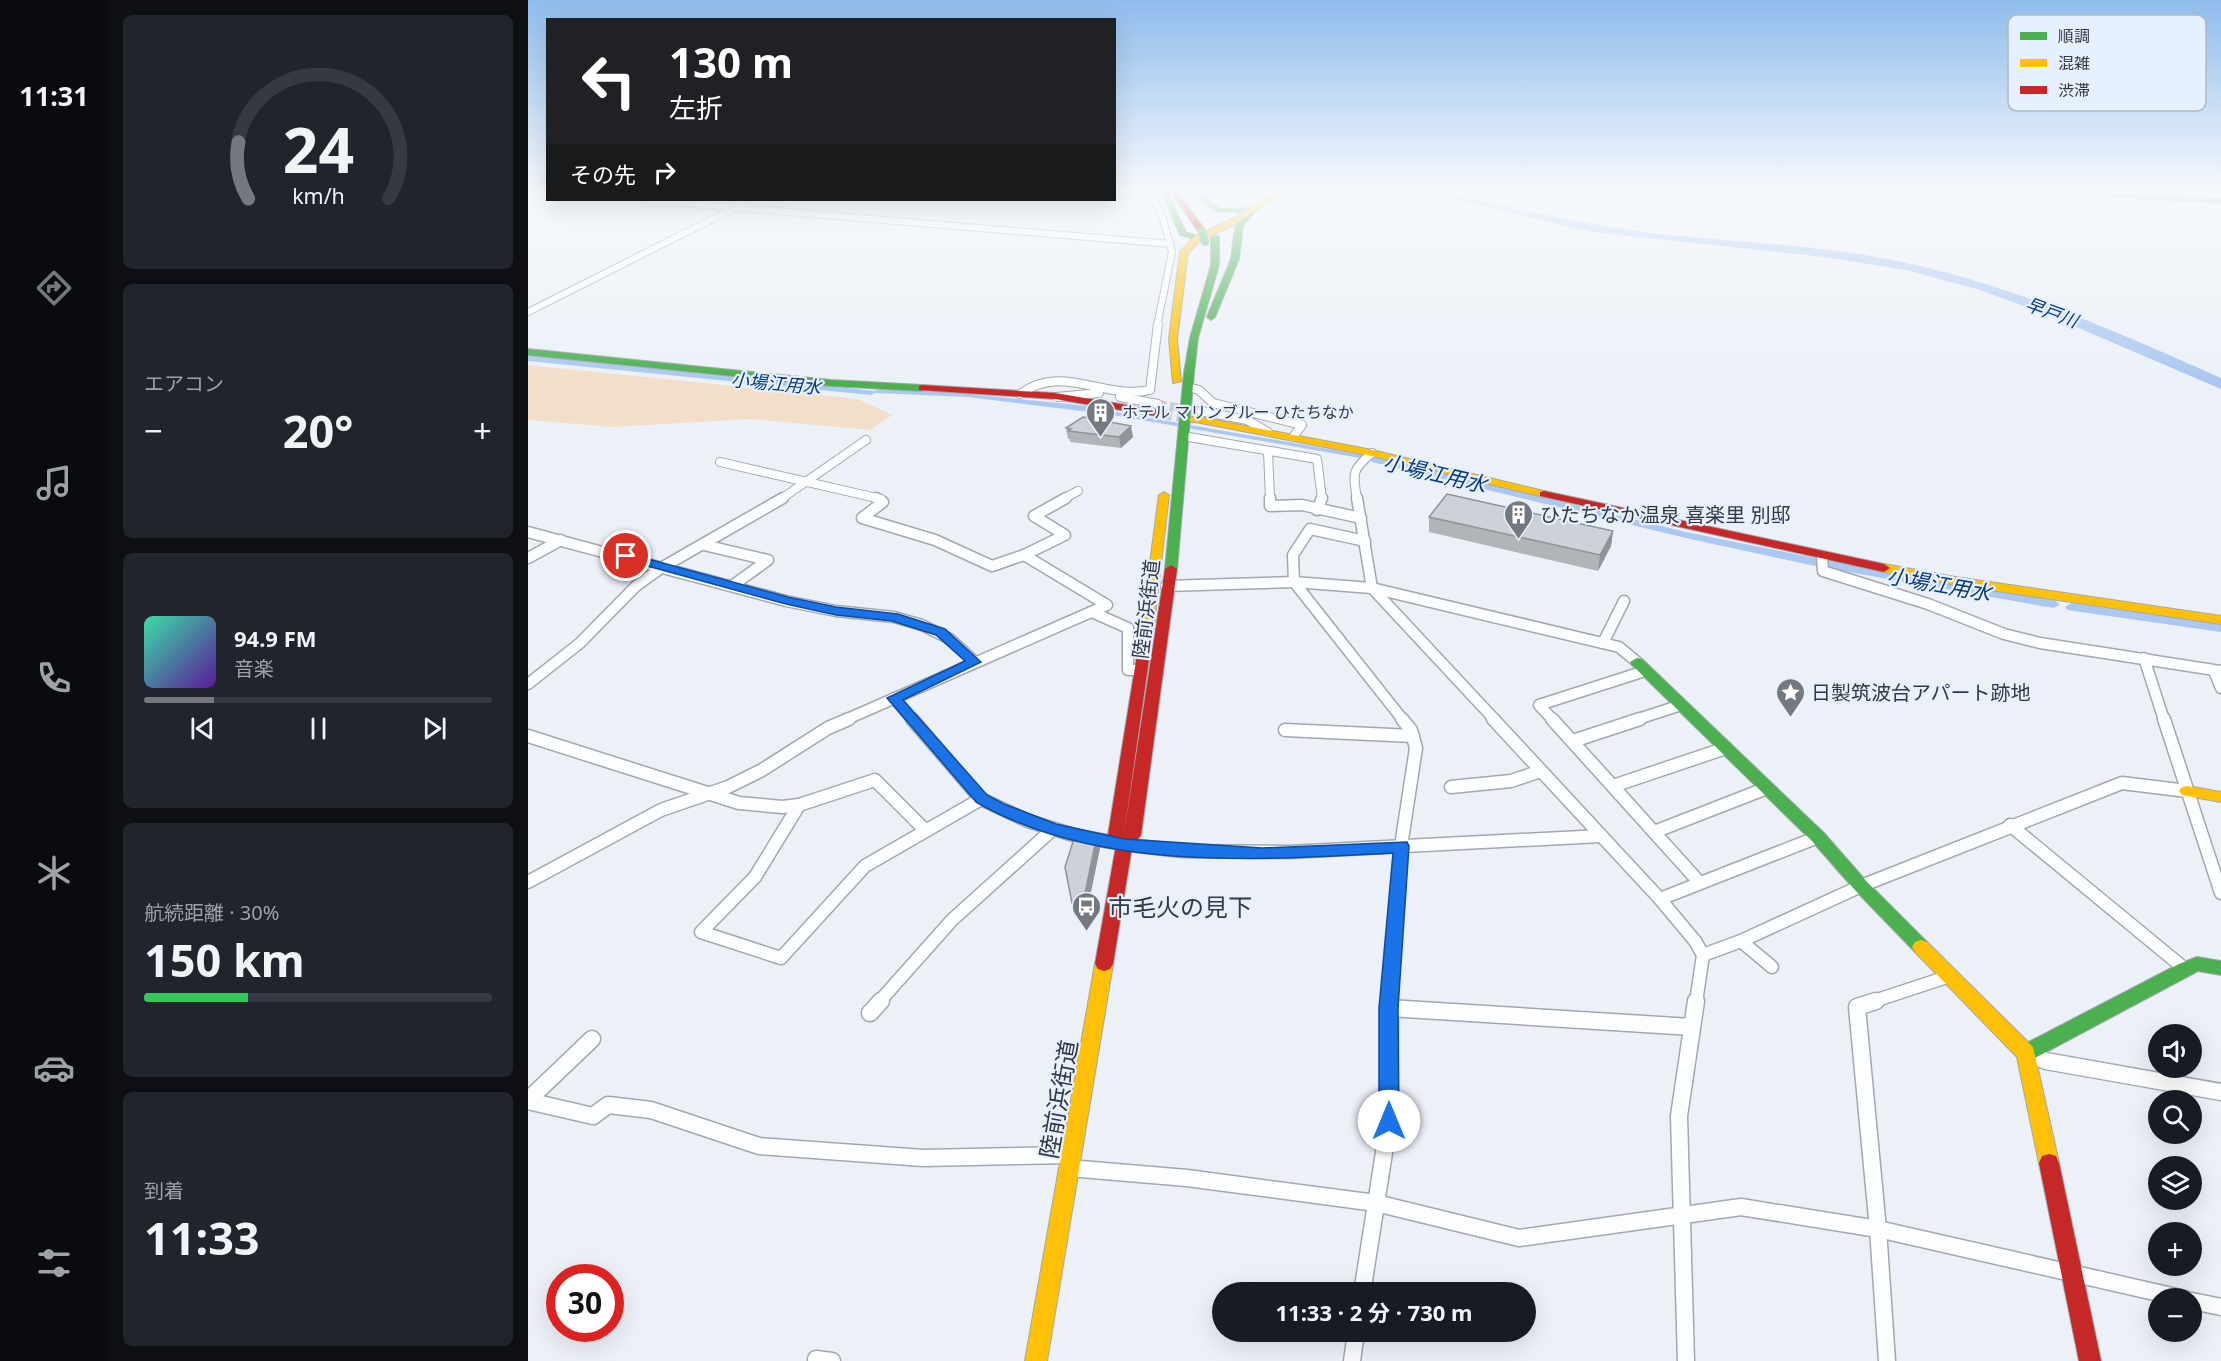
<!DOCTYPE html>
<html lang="ja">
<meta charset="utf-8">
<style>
:root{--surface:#171b24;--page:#20242c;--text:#f1f3f6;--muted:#9ea1a6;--line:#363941;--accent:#747980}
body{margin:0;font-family:"Noto Sans","Noto Sans JP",sans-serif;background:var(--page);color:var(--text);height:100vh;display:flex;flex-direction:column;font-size:22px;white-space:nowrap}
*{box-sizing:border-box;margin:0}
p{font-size:20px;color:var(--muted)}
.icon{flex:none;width:33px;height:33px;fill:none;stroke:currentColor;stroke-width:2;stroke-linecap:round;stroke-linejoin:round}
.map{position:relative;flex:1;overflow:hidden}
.sheet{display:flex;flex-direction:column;gap:15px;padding:15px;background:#0d0f14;width:420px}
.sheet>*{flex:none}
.banner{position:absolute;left:18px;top:18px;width:570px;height:183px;border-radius:0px;box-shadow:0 6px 24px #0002;background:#202124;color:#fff;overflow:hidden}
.buttons{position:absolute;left:1620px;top:1024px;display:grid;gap:12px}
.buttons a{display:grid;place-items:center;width:54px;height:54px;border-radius:50%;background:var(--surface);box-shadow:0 6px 24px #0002;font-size:30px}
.speed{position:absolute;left:18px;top:1264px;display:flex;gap:12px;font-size:30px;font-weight:700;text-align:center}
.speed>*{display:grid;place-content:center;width:78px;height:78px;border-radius:50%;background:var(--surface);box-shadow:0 6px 24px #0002;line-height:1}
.speed .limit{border:9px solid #d22;background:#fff;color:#111}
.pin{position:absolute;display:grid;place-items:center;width:51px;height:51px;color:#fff;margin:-26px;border:3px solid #fff;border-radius:50%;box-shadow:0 2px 6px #0007}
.me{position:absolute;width:66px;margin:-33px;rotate:0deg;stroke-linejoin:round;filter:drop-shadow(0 0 4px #0008)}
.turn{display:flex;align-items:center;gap:21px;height:126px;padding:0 24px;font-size:27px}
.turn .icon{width:78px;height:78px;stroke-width:2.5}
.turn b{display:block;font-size:42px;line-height:51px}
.then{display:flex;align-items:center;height:57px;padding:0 24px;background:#0003;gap:12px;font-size:22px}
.big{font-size:45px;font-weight:700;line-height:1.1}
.sheet .card{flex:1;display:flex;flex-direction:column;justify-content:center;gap:9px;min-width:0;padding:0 21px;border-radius:9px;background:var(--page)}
.sheet .dial{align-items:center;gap:0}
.dial svg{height:156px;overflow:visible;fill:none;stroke:var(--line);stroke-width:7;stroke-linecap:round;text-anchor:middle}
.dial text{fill:var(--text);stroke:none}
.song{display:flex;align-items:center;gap:18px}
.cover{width:72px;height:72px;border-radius:9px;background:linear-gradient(135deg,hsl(160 70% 55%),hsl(270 70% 35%))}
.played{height:6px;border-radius:3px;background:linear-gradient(90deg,var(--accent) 20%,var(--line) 20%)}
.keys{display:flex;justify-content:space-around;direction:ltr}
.heat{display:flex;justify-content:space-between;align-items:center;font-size:33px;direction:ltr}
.charge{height:9px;border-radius:4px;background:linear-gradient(90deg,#34c759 30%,var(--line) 0)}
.trip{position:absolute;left:684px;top:1282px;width:324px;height:60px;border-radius:30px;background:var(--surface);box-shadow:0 6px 24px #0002;font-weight:700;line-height:60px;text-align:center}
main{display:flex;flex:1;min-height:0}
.tabs{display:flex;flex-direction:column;width:108px;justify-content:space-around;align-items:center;background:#090b0e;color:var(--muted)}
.tabs .icon{width:42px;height:42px}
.tabs .selected{color:var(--accent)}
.tabs b{font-size:27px;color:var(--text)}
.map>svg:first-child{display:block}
</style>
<main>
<nav class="tabs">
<b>11:31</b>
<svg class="icon selected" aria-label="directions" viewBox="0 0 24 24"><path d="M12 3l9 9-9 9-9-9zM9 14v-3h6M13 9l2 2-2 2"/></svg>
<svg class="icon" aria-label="music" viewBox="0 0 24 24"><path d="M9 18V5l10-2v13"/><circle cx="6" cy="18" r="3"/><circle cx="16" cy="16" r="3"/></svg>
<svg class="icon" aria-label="phone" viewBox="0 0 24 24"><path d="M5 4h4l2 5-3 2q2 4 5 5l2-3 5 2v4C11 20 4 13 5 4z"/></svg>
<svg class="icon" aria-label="climate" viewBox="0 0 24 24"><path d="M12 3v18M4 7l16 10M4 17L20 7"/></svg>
<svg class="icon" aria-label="car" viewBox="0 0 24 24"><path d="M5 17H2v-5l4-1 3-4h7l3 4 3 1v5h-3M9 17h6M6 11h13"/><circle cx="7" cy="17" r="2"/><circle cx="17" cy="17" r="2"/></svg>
<svg class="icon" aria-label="filters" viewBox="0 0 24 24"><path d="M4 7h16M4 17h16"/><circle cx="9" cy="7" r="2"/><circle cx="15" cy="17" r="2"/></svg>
</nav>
<section class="sheet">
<div class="card dial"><svg viewBox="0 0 100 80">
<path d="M14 69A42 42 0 1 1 86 69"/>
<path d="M14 69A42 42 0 0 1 9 40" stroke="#747980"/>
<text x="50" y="56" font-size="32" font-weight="700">24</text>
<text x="50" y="72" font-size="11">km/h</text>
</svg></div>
<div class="card"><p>エアコン</p>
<div class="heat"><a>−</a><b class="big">20°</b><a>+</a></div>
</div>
<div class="card">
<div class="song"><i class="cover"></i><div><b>94.9 FM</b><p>音楽</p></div></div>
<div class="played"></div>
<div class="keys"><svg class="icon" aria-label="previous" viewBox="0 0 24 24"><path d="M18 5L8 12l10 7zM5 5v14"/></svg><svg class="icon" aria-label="pause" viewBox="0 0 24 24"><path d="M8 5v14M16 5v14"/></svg><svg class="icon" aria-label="next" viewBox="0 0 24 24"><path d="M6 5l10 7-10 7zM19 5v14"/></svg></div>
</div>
<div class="card"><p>航続距離 · 30%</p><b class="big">150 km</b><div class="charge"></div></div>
<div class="card"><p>到着</p><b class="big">11:33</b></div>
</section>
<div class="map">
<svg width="1693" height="1361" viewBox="0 0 1693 1361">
<rect width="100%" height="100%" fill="#ecf1f8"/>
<!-- green -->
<path fill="#f3deca" d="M0,365l330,34 34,16 -22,15 -120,-11 -137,8 -85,-7z"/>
<!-- water -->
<path fill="#abc8f2" d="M553,406l282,49 33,8 -3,3 -33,-8 -282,-49z"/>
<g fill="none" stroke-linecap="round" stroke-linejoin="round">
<!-- canal -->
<g fill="#abc8f2" fill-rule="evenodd">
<path d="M0,355l347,36 4,-2 85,3 4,2 130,13 5,3 -5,3 -130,-16 -93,-4 -4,2 -343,-34z"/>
<path d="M848,457l310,75 129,26 6,4 4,-2 229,40 6,4 -6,4 -229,-40 -6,-4 -4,2 -129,-28 -314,-76 -1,-2z"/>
<path d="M1543,603l150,21v8l-154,-22 -2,-3z"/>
</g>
<!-- river -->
<path fill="#abc8f2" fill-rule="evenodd" d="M879,189h22c77,17 153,36 231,45 82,9 166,11 247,29 110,24 212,70 314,115v11l-175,-75 -69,-25 -71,-19 -82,-13 -232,-25z"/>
<!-- street-tunnel -->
<path stroke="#c7ccd3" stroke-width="8" stroke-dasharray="8 4" stroke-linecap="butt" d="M630,404l43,7"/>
<!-- secondary-tunnel -->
<path stroke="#c7ccd3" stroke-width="10" stroke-dasharray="10 5" stroke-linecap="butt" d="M634,414l32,5"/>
<defs>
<g id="street-far4">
<path d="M620,189l15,30 9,33 -15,74"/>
<path d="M0,190l20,1"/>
<path d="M116,200l527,44"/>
<path d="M0,312l222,-112"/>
</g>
<g id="street-far3">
<path d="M660,387l11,3 14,13 89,22 -9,12"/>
<path d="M492,394c43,-31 83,6 130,-4l8,-66"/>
<path d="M529,397l42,-4"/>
<path d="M592,397l38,7"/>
<path d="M673,411l46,9 21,12"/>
<path d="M655,436l134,23 5,40"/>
<path d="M740,451l2,48"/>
<path d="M192,462l161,37"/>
<path d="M253,499l85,-59"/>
<path d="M535,499l15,-8"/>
<path d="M829,499c-4,-25 -6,-29 15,-46"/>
</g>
<g id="street-far2">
<path d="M348,498l7,4 -21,16 73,22 57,26 32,-11 41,-20 -31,-19 32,-18"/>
<path d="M742,498v8l32,-1 59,13"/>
<path d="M829,498l15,90 123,132"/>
<path d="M789,510l5,-12"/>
<path d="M0,532l258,69 50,10 58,6 28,8 28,14 25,23"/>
<path d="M837,541l-55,-12 -17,26 1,27 109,138"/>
<path d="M176,545l64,15 -36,26"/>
<path d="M1294,556l1,15 105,33 76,30 36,9 181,28"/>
<path d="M0,558l33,-18"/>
<path d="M638,586l128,-4 78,6 247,59 18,15"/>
<path d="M566,613l34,15v42h14"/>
<path d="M1075,643l21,-42"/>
<path d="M1616,658l20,62"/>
<path d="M1686,671l7,17"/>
<path d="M0,684l52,-41 56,-57 25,-18 122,-70"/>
<path d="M366,698l19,22"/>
<path d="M317,720l262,-115 -83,-50"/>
<path d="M1025,720l-14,-15 106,-34"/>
<path d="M1107,720l46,-15"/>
</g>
<g id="street-far1">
<path d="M384,719l69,80 47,22 49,15 52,9 53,6 107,1 312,-16"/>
<path d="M965,719l167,180 35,42 8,14 -7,47"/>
<path d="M1024,719l148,164"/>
<path d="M1636,719l57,174"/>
<path d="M757,730l128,6"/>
<path d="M0,736l211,67 43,4 17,-2 76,-25 50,50"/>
<path d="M1045,741l67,-22"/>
<path d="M1085,786l113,-38"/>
<path d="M923,787l60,-6 30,-10"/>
<path d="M271,805l-44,72 -54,55 80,26 84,-92 116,-67"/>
<path d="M1482,825l175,144"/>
<path d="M1126,832l113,-44"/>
<path d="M0,882l133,-72 67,-23 34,-17 66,-42 21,-9"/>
<path d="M1132,899l158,-62"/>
<path d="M1213,941l31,26"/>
<path d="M1175,955l38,-14 120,-55 261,-103 65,8"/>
<path d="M351,1002l73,-82 101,-91"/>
<path d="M861,1002l12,-156 15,-98 -5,-18 -9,-11"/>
<path d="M1343,1002l79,-26"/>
</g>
<g id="street">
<path d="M1348,1001l-19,6 21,222 9,132"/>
<path d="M861,1008l303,19"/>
<path d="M342,1013l11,-12"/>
<path d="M1498,1053l20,8 175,31"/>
<path d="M0,1100l64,-61"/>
<path d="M0,1101l65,15 15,-11 43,5 108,36 164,12 148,-3"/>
<path d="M541,1168l118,10 189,25 143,35 222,-31 137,22 307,70"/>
<path d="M834,1293l27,-172 1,-120"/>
<path d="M1664,1301l29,6"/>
<path d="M288,1359l16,2"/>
<path d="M824,1361l4,-29"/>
<path d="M1158,1361l-7,-245 17,-115"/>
</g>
<g id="fast">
<path d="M632,189h6l20,43 14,5v4l-20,-6z"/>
<path d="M660,189h7l25,20 32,-1 4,2 -13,16 -4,33 -24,58 -4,3 -4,-3 24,-58 4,-33 11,-14h-30z"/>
<path d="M1448,189h48l197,10v4z"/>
<path d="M687,235l4,2v28l-21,73 -4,35 -17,196 -6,4 -6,-4 19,-196 6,-35 21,-73v-28z"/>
<path d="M0,349l303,31 91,5 5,3 -5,3 -91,-5 -303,-31z"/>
<path d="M1109,658l5,1 182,174 43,49 60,60 3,5 -3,5 -6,2 -6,-2 -60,-62 -43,-49 -180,-176 -2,-3z"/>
<path d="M1669,957l24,4v14l-23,-4 -165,88 -7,2 -7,-2 -2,-6 2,-6 160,-83z"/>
</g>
<g id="slow">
<path d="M753,189h8l-52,34 -37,18 -12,12 -11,86 4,42 -8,2 -4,-44 11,-87 14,-15 37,-18z"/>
<path d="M666,416l178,34 176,42 1,2 -5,3 -172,-41 -182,-35 -1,-2z"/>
<path d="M636,492l5,3 -15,129 -6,4 -6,-4 17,-129z"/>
<path d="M1356,564l71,13 266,39v8l-266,-39 -75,-14 -2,-3z"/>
<path d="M1659,786l34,6v10l-39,-7 -3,-4 3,-4z"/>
<path d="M1393,940l6,2 106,105 26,116 -3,7 -7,2 -7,-2 -3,-7 -22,-106 -102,-105 -3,-5 3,-5z"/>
<path d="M576,957l6,2 3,5 -66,397h-22l70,-397 3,-5z"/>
</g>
<g id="jam">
<path d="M641,189h6l31,42 -1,2h-6z"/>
<path d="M394,385l133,8 107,18 5,3 -5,3 -107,-18 -136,-9v-4z"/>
<path d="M1016,491l340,73 6,4 -6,4 -344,-76v-4z"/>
<path d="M643,565l6,4 -36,266 -9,12 -19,117 -3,5 -6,2 -6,-2 -3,-5 21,-118 -8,-11 34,-211 6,-4 6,4 -30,210 41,-265z"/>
<path d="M1521,1154l7,2 3,7 42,198h-22l-40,-198 3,-7z"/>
</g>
</defs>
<!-- street-far4 casing -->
<use href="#street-far4" stroke="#a3a8ae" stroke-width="8"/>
<!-- street-far3 casing -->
<use href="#street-far3" stroke="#a3a8ae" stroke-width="10"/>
<!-- street-far2 casing -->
<use href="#street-far2" stroke="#a3a8ae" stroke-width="13"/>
<!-- street-far1 casing -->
<use href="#street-far1" stroke="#a3a8ae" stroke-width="15"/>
<!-- street casing -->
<use href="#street" stroke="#a3a8ae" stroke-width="19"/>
<!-- fast casing -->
<use href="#fast" stroke="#a3a8ae" stroke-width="2"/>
<!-- slow casing -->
<use href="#slow" stroke="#a3a8ae" stroke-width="2"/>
<!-- jam casing -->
<use href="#jam" stroke="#a3a8ae" stroke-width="2"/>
<!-- street-far4 -->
<use href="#street-far4" stroke="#fcfdfe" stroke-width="6"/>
<!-- street-far3 -->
<use href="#street-far3" stroke="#fcfdfe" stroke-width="8"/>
<!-- street-far2 -->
<use href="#street-far2" stroke="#fcfdfe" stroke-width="10"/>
<!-- street-far1 -->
<use href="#street-far1" stroke="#fcfdfe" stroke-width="12"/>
<!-- street -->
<use href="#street" stroke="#fcfdfe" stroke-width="16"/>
<!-- fast -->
<use href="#fast" fill="#4caf50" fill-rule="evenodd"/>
<!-- slow -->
<use href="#slow" fill="#ffc107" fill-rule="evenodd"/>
<!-- jam -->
<use href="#jam" fill="#c62828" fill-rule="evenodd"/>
<defs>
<path id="fast-bridge" d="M674,231l3,11"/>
</defs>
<!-- fast-bridge casing -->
<use href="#fast-bridge" stroke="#b7aea5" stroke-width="9" stroke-linecap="butt"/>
<!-- fast-bridge -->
<use href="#fast-bridge" stroke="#4caf50" stroke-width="8"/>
</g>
<!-- wall -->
<g fill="#b0b5ba">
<path d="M1098,189h46v6l-45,-2z"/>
<path d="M538,428l67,9 -12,11 -51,-6v-3h-2z"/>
<path d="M901,517l184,14 -2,15 -13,25 -169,-39z"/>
<path d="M569,835l3,13 -14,68h-11l-3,-13z"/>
</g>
<!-- shaded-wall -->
<g fill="#909397">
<path d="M603,426l2,11 -12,11 -2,-11z"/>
<path d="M1085,531l-2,15 -13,25 2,-16z"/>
<path d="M569,835l3,13 -14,68 -3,-13z"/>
</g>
<!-- building -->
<g fill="#cdd2d8" stroke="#909397" stroke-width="1.5">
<path d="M555,417l48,9 -12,11 -51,-6 3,-2 -5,-1z"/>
<path d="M919,494l166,37 -13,24 -171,-38z"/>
<path d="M548,832l21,3 -14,68h-11l-7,-36z"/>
</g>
<!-- sky -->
<linearGradient id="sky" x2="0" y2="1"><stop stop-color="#8fbcec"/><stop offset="0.5" stop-color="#f6f9fc"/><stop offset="1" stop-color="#f6f9fc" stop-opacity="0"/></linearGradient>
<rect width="1693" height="380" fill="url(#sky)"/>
<!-- route -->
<path fill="#1a73e8" stroke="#114b97" stroke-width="1.5" d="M98,553l162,44 48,10 62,7 47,15 36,33 -78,38 84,95 17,9 52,20 68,15 138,9 145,-6 2,4 -11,162 1,113 -3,7 -7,2 -7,-2 -3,-7v-113l14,-155c-135,7 -296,19 -417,-51l-89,-104 78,-37 -29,-26 -44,-14 -56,-6 -50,-11 -164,-45 -2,-3z"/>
<!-- icons -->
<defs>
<symbol id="building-pin" viewBox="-11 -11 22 30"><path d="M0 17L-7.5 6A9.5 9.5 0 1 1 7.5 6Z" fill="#747980" stroke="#e6f0fe"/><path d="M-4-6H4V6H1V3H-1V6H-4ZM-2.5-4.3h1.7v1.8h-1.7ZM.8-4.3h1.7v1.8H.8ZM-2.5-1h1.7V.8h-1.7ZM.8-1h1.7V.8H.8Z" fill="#fff"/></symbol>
<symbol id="sight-pin" viewBox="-11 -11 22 30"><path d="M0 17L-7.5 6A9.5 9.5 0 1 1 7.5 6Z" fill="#747980" stroke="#e6f0fe"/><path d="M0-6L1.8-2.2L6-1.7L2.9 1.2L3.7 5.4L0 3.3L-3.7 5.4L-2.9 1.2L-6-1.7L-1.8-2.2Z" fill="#fff"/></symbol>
<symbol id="bus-pin" viewBox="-11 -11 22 30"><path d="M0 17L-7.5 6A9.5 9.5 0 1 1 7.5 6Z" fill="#747980" stroke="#e6f0fe"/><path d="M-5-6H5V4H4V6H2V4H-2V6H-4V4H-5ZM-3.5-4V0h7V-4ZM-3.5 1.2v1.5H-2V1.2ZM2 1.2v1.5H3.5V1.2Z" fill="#fff"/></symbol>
</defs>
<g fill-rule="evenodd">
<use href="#building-pin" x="556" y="396" width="33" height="45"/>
<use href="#building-pin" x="974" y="498" width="33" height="45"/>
<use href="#sight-pin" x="1246" y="676" width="33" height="45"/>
<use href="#bus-pin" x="542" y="890" width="33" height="45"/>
</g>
<g text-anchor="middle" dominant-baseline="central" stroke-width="4.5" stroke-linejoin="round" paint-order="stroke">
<!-- far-poi labels -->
<g font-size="16" fill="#343940" stroke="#e6f0fe" text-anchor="start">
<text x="594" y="412">ホテル マリンブルー ひたちなか</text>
</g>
<!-- far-water labels -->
<g font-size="18" font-style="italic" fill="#06387a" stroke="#e6f0fe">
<text transform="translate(1524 312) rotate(20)">早戸川</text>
<text transform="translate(248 383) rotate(5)">小場江用水</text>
</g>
<!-- poi labels -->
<g font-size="20" fill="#343940" stroke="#e6f0fe" text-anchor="start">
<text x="1012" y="514">ひたちなか温泉 喜楽里 別邸</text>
<text x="1283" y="692">日製筑波台アパート跡地</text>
</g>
<!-- street labels -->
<g font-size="20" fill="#343940" stroke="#e6f0fe">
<text transform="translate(618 609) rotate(-83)">陸前浜街道</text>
</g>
<!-- water labels -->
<g font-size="21" font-style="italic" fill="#06387a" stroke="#e6f0fe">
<text transform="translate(907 473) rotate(13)">小場江用水</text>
<text transform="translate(1411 584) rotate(10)">小場江用水</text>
</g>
<!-- near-poi labels -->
<g font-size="24" fill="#343940" stroke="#e6f0fe" text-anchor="start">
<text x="580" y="906">市毛火の見下</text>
</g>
<!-- near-street labels -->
<g font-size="24" fill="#343940" stroke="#e6f0fe">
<text transform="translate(530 1099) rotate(-80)">陸前浜街道</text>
</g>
</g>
<!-- legend -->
<rect x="1480" y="15" width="198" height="96" rx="9" fill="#e6f0fe" stroke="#b1b9c5" stroke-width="1.5"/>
<rect x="1492" y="32" width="27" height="8" fill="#4caf50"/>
<rect x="1492" y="59" width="27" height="8" fill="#ffc107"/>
<rect x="1492" y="86" width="27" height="8" fill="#c62828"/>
<g font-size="16" fill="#343940">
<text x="1530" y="42">順調</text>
<text x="1530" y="69">混雑</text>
<text x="1530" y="96">渋滞</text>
</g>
</svg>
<div class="buttons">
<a><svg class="icon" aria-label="sound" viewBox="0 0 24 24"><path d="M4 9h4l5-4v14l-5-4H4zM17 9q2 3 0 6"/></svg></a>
<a><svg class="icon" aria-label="search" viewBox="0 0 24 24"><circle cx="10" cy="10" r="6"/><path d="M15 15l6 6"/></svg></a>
<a><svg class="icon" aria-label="layers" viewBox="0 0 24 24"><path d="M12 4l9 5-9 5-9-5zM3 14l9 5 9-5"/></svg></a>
<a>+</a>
<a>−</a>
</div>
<div class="speed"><div class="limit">30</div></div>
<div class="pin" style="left:98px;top:556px;background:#d93025"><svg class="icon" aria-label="arrive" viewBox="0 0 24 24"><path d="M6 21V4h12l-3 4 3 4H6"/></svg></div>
<svg class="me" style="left:861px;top:1121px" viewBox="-20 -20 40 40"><circle r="19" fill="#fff"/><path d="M0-13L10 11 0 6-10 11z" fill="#1a73e8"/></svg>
<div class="trip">11:33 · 2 分 · 730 m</div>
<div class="banner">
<div class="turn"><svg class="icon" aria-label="left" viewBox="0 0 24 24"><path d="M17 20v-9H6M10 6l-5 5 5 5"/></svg><div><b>130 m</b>左折</div></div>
<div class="then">その先<svg class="icon" aria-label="right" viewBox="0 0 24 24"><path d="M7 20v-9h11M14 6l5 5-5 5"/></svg></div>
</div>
</div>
</main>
